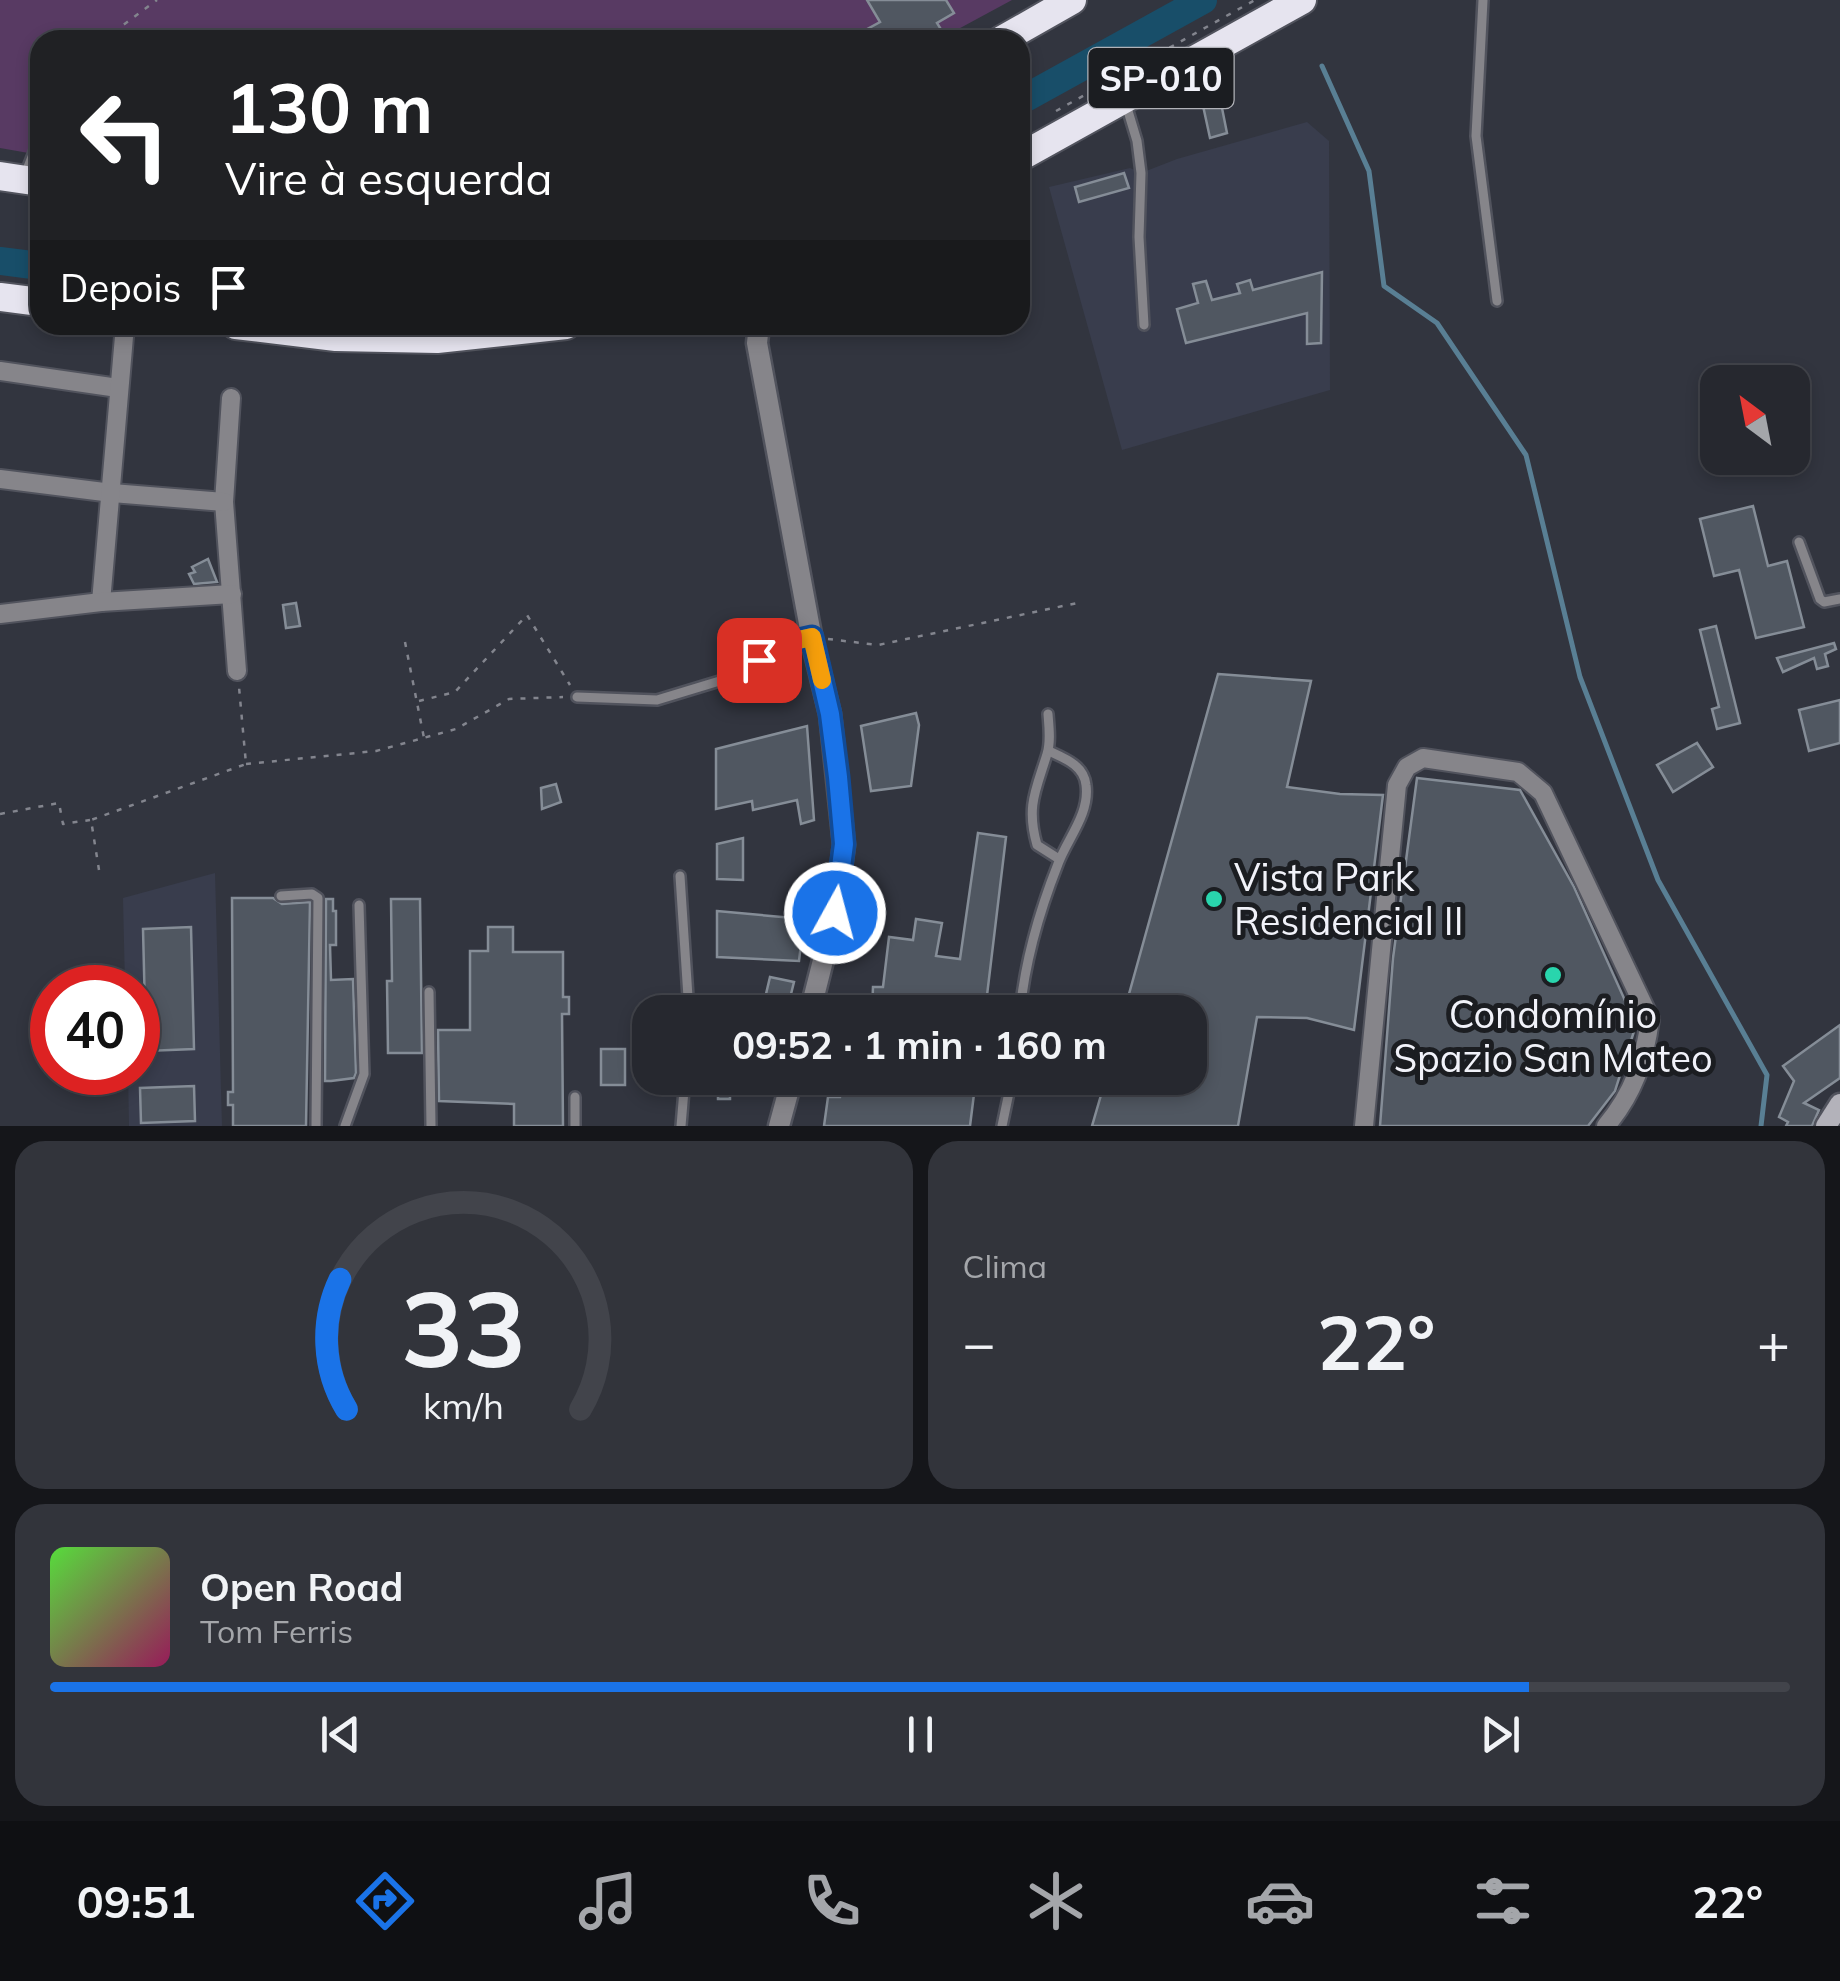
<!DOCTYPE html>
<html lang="pt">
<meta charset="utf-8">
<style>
:root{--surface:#26282f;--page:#32343b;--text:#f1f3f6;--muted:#a4a6aa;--line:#42444b;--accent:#1a73e8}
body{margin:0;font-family:Mulish,sans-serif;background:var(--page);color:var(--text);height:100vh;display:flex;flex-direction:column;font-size:38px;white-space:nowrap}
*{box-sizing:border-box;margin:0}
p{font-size:32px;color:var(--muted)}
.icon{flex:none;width:55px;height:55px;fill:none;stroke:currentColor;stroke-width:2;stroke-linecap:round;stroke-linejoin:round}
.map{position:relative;height:1126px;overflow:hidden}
.panel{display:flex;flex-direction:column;gap:15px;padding:15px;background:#15161a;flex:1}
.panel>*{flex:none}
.banner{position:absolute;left:30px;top:30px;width:1000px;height:305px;border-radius:30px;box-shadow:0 5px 15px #0003,0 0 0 2px var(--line);background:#202124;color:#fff;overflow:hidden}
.needle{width:65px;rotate:328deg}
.tools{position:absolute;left:1700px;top:365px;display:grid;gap:20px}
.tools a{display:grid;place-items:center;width:110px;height:110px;border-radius:20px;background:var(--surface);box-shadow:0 5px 15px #0003,0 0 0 2px var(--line);font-size:50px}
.speed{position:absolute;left:30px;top:965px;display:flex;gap:20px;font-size:50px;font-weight:700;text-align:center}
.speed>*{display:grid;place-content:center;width:130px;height:130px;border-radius:50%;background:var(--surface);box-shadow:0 5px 15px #0003,0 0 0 2px var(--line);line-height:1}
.speed .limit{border:15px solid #d22;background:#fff;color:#111}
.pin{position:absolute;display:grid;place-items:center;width:85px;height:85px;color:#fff;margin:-42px;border-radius:20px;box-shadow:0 5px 15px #0006}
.me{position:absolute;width:110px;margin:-55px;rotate:7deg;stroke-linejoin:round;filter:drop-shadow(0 0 8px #0008)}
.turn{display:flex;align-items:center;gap:35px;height:210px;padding:0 30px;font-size:45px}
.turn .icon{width:130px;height:130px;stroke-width:2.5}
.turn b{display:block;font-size:70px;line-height:85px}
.then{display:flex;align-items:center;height:95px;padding:0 30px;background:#0003;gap:20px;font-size:38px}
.big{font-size:75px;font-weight:700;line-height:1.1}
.panel .widget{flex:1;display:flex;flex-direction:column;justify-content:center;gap:15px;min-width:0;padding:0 35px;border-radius:30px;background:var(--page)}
.panel .dial{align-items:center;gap:0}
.dial svg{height:260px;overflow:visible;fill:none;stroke:var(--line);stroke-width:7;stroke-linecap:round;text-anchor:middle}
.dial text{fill:var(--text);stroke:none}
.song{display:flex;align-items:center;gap:30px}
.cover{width:120px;height:120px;border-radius:15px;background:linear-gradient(135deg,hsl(110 70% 55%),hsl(330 70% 35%))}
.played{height:10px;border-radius:5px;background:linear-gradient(90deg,var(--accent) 85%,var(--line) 85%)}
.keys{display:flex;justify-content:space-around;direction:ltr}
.heat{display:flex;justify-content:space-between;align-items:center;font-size:55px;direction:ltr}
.panel .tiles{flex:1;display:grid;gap:15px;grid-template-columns:1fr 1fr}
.widget:last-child{grid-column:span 2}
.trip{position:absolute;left:632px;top:995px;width:575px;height:100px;border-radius:30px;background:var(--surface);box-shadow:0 5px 15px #0003,0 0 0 2px var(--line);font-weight:700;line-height:100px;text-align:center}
.menu{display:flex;height:160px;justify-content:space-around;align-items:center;background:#0f1013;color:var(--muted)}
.menu .icon{width:70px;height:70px}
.menu .selected{color:var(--accent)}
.menu b{font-size:45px;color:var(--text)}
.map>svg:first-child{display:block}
</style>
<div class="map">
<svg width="1840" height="1126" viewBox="0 0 1840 1126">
<rect width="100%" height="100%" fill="#32353f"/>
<!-- built -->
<g fill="#393d4d">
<path d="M1307,122l22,19 1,249 -208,60 -73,-263 81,-19 11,5 36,-14z"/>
<path d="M215,873l7,253h-93l-1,-53 10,-1v-84l-13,-1 -2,-89z"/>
</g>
<!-- green -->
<path fill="#583a63" d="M0,0h1012l-74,40h-898v115l-40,-7z"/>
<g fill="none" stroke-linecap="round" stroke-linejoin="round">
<!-- stream -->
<path stroke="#597f94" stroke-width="5" d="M1322,66l47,105 15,115 53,37 89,132 54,222 78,203 109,195 -6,51"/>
<!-- river -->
<g stroke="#184e69" stroke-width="28">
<path d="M1020,101l183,-101"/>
<path d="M0,261l40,5"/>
</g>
</g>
<!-- building -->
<g fill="#505761" stroke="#858d97" stroke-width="2.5">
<path d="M867,0h79l8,13 -17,10 5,8 -16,9h-79l33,-18z"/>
<path d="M1220,98l7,35 -17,5 -8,-37z"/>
<path d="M1124,173l5,15 -50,14 -4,-15z"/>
<path d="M1322,272l-1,71 -14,1v-31l-121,30 -9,-34 21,-6 -5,-19 13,-3 6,19 28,-7 -3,-9 13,-4 3,10z"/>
<path d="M1753,506l15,60 19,-5 17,66 -48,11 -17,-68 -25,6 -14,-57z"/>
<path d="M208,559l9,23 -23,2 -5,-10 6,-2 -3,-5z"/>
<path d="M296,603l4,23 -14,2 -3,-23z"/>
<path d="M1716,626l24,97 -23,6 -5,-20 7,-2 -19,-77z"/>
<path d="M1834,643l2,6 -11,5 3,12 -11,3 -3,-11 -31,14 -6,-14z"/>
<path d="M1218,674l93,7 -24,106 53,7 43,1 -29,235 -47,-12 -50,-1 -19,109h-146l14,-48h84v-66h-66z"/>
<path d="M1840,700v43l-31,8 -10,-41z"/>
<path d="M916,713l3,12 -8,61 -40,5 -10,-65z"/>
<path d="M807,726l7,94 -13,4 -4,-24 -44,10 -1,-9 -36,8v-60z"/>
<path d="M1697,743l16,24 -40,25 -16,-27z"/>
<path d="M1417,778l103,12 54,97 62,138 -21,66 -27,35h-208l13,-168z"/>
<path d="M556,784l5,18 -19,7 -1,-21z"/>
<path d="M978,833l28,4 -21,175h-113l1,-25h10l6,-50 24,3 3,-21 26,4 -6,33 24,3z"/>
<path d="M743,838v42l-26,-1v-35z"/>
<path d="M232,898h41l9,6 28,-2 -4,224h-73v-21h-5v-13h5z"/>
<path d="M326,899h7v12h3v34h-6l1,35 22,-1 3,94 -2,5 -23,3h-6z"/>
<path d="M391,899h29l2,154h-34l-1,-72h5z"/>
<path d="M717,911l87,8 -5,42 -82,-4z"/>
<path d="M191,927l3,122 -48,2 -3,-122z"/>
<path d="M488,927h25v25h50v45h6v17h-7l1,112h-49v-22l-75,-3 -1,-71h32v-79h18z"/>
<path d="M770,977l24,5 -4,16 -24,-4z"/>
<path d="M1840,1025v53l-36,25 15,7 -7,16h-26l2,-4 -9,-5 15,-36 -11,-15z"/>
<rect x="601" y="1049" width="24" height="36"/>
<path d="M843,1078h133l-6,48h-146l4,-29h12z"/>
<rect x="718" y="1080" width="12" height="19"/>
<path d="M194,1086l1,35 -54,2 -1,-35z"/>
</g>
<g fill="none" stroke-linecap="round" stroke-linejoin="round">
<defs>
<g id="service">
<path d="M1483,0l-7,136 21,165"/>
<path d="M1125,101l12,40 4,32 -2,64 5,88"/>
<path d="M24,177l16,-40"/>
<path d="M1799,542l21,57 4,3 16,-3"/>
<path d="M577,697l80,3 79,-24 45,-32 29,-7"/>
<path d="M1048,714c1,13 3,28 -1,40 -11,36 -21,52 -10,91l22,14"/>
<path d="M680,876l9,136"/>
<path d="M281,896l31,-2 6,4 -2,228"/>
<path d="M429,992l2,134"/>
<path d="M1020,1012c5,-51 19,-100 38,-148 9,-25 32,-50 28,-79 -2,-20 -22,-27 -37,-34"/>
<path d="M575,1097v29"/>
<path d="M345,1126l19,-52 -5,-169"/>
<path d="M681,1126l4,-48"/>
<path d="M1002,1126l10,-48"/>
</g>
<g id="minor">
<path d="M0,371l118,17"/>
<path d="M231,398l-7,104 13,169"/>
<path d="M0,479l112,14 112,9"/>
<path d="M101,602l24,-277"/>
<path d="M0,614l101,-12 131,-8"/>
<path d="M1364,1126l33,-341 10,-18 16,-9 95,14 25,21 107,226c-5,41 -17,75 -44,107"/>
</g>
<g id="tertiary">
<path d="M759,325l-2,18 56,302 17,69 14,131 -9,68 -25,99"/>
<path d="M779,1126l13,-48"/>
</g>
<path id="secondary" d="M1826,1126l14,-22"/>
<g id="trunk">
<path d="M1002,40l70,-40"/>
<path d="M1020,157l282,-157"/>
<path d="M0,176l40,6"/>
<path d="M0,297l40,5"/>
<path d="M236,325l100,12 101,2 129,-14"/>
</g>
</defs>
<!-- service casing -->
<use href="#service" stroke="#51535d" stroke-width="14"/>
<!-- minor casing -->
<use href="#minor" stroke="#51535d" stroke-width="22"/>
<!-- tertiary casing -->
<use href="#tertiary" stroke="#51535d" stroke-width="25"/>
<!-- secondary casing -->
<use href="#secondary" stroke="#51535d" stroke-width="25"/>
<!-- trunk casing -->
<use href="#trunk" stroke="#51535d" stroke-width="32"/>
<!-- path -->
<g stroke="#83858e" stroke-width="2.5" stroke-dasharray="5 8" stroke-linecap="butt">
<path d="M103,40l54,-40"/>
<path d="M1056,111l199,-111"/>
<path d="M828,639l50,6 204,-43"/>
<path d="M405,642l19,96"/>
<path d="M419,701l36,-9 72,-77 43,70"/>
<path d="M246,764l130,-13 80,-22 53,-30 54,-2"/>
<path d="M0,814l59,-11 4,21 27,-4"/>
<path d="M99,870l-8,-50 155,-56 -7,-77"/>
</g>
<!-- service -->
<use href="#service" stroke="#86858a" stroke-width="9"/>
<!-- minor -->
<use href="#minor" stroke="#86858a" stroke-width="18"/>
<!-- tertiary -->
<use href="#tertiary" stroke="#86858a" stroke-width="20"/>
<!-- secondary -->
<use href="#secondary" stroke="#b3b2ba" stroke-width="20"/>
<!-- trunk -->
<use href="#trunk" stroke="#e6e4ef" stroke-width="28"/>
</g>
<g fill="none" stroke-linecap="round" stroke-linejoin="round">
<defs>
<path id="route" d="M759,660l22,-16 31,-7 18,77 8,63 6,67 -9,69"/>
</defs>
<!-- route casing -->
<use href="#route" stroke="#114b97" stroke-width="25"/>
<!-- route -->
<use href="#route" stroke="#1a73e8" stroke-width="18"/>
<!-- slow -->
<path stroke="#f59e0b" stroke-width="18" d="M789,642l23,-5 10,43"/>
</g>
<!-- markers -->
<g fill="#29d5ad" stroke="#1b1d21" stroke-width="4">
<circle cx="1214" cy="899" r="10"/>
<circle cx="1553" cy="975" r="10"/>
</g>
<g text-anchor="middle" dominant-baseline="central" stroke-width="10" stroke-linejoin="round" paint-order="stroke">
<!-- shield labels -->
<rect fill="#1b1d21" stroke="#b1b2b8" stroke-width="2.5" x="1088.5" y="48" width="145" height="60" rx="8"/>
<g font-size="35" font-weight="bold" fill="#f1f2f9">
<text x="1161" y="78">SP-010</text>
</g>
<!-- poi labels -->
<g font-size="38" fill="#f1f2f9" stroke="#1b1d21" text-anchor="start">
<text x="1234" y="877">Vista Park<tspan x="1234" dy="44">Residencial II</tspan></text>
<text x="1553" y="1014" text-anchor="middle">Condomínio<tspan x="1553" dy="44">Spazio San Mateo</tspan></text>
</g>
</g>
</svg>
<div class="tools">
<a><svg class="needle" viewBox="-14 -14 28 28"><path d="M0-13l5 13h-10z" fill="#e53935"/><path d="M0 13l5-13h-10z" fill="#a4a6aa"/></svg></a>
</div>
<div class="speed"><div class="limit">40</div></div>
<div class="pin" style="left:759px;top:660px;background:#d93025"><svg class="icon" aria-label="arrive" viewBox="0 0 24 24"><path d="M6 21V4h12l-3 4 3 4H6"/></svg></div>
<svg class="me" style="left:835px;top:913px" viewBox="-20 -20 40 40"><circle r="17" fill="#1a73e8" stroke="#fff" stroke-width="3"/><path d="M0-11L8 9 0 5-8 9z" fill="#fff"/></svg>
<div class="trip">09:52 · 1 min · 160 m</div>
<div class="banner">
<div class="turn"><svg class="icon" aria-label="left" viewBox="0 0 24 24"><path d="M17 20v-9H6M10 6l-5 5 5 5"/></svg><div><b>130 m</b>Vire à esquerda</div></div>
<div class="then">Depois<svg class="icon" aria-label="arrive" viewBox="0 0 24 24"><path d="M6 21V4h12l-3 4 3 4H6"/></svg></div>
</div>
</div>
<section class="panel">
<div class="tiles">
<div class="widget dial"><svg viewBox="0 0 100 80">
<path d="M14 69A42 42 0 1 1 86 69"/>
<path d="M14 69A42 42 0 0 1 12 29" stroke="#1a73e8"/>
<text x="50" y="56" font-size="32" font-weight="700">33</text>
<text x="50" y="72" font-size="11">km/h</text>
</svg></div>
<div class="widget"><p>Clima</p>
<div class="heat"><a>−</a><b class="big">22°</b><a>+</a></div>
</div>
<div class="widget">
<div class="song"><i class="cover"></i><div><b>Open Road</b><p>Tom Ferris</p></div></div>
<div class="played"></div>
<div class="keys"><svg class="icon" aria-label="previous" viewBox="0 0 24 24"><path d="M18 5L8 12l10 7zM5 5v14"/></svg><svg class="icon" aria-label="pause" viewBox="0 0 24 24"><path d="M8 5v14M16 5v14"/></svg><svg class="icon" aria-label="next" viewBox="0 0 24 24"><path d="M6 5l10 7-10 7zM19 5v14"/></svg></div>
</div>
</div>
</section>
<nav class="menu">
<b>09:51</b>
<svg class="icon selected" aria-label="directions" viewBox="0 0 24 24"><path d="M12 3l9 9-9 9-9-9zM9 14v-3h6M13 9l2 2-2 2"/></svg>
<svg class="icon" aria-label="music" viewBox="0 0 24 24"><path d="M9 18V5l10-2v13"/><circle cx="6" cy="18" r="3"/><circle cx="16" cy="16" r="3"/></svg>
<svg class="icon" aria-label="phone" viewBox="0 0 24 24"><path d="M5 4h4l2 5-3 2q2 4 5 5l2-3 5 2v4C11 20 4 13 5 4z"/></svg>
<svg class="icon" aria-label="climate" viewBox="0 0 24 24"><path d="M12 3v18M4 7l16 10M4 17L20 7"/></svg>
<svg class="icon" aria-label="car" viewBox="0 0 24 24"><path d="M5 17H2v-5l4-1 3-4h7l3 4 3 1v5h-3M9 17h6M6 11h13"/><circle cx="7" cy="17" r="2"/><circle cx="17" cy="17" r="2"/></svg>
<svg class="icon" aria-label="filters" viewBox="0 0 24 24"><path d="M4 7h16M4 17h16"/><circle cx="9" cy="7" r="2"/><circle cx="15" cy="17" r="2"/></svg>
<b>22°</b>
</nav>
